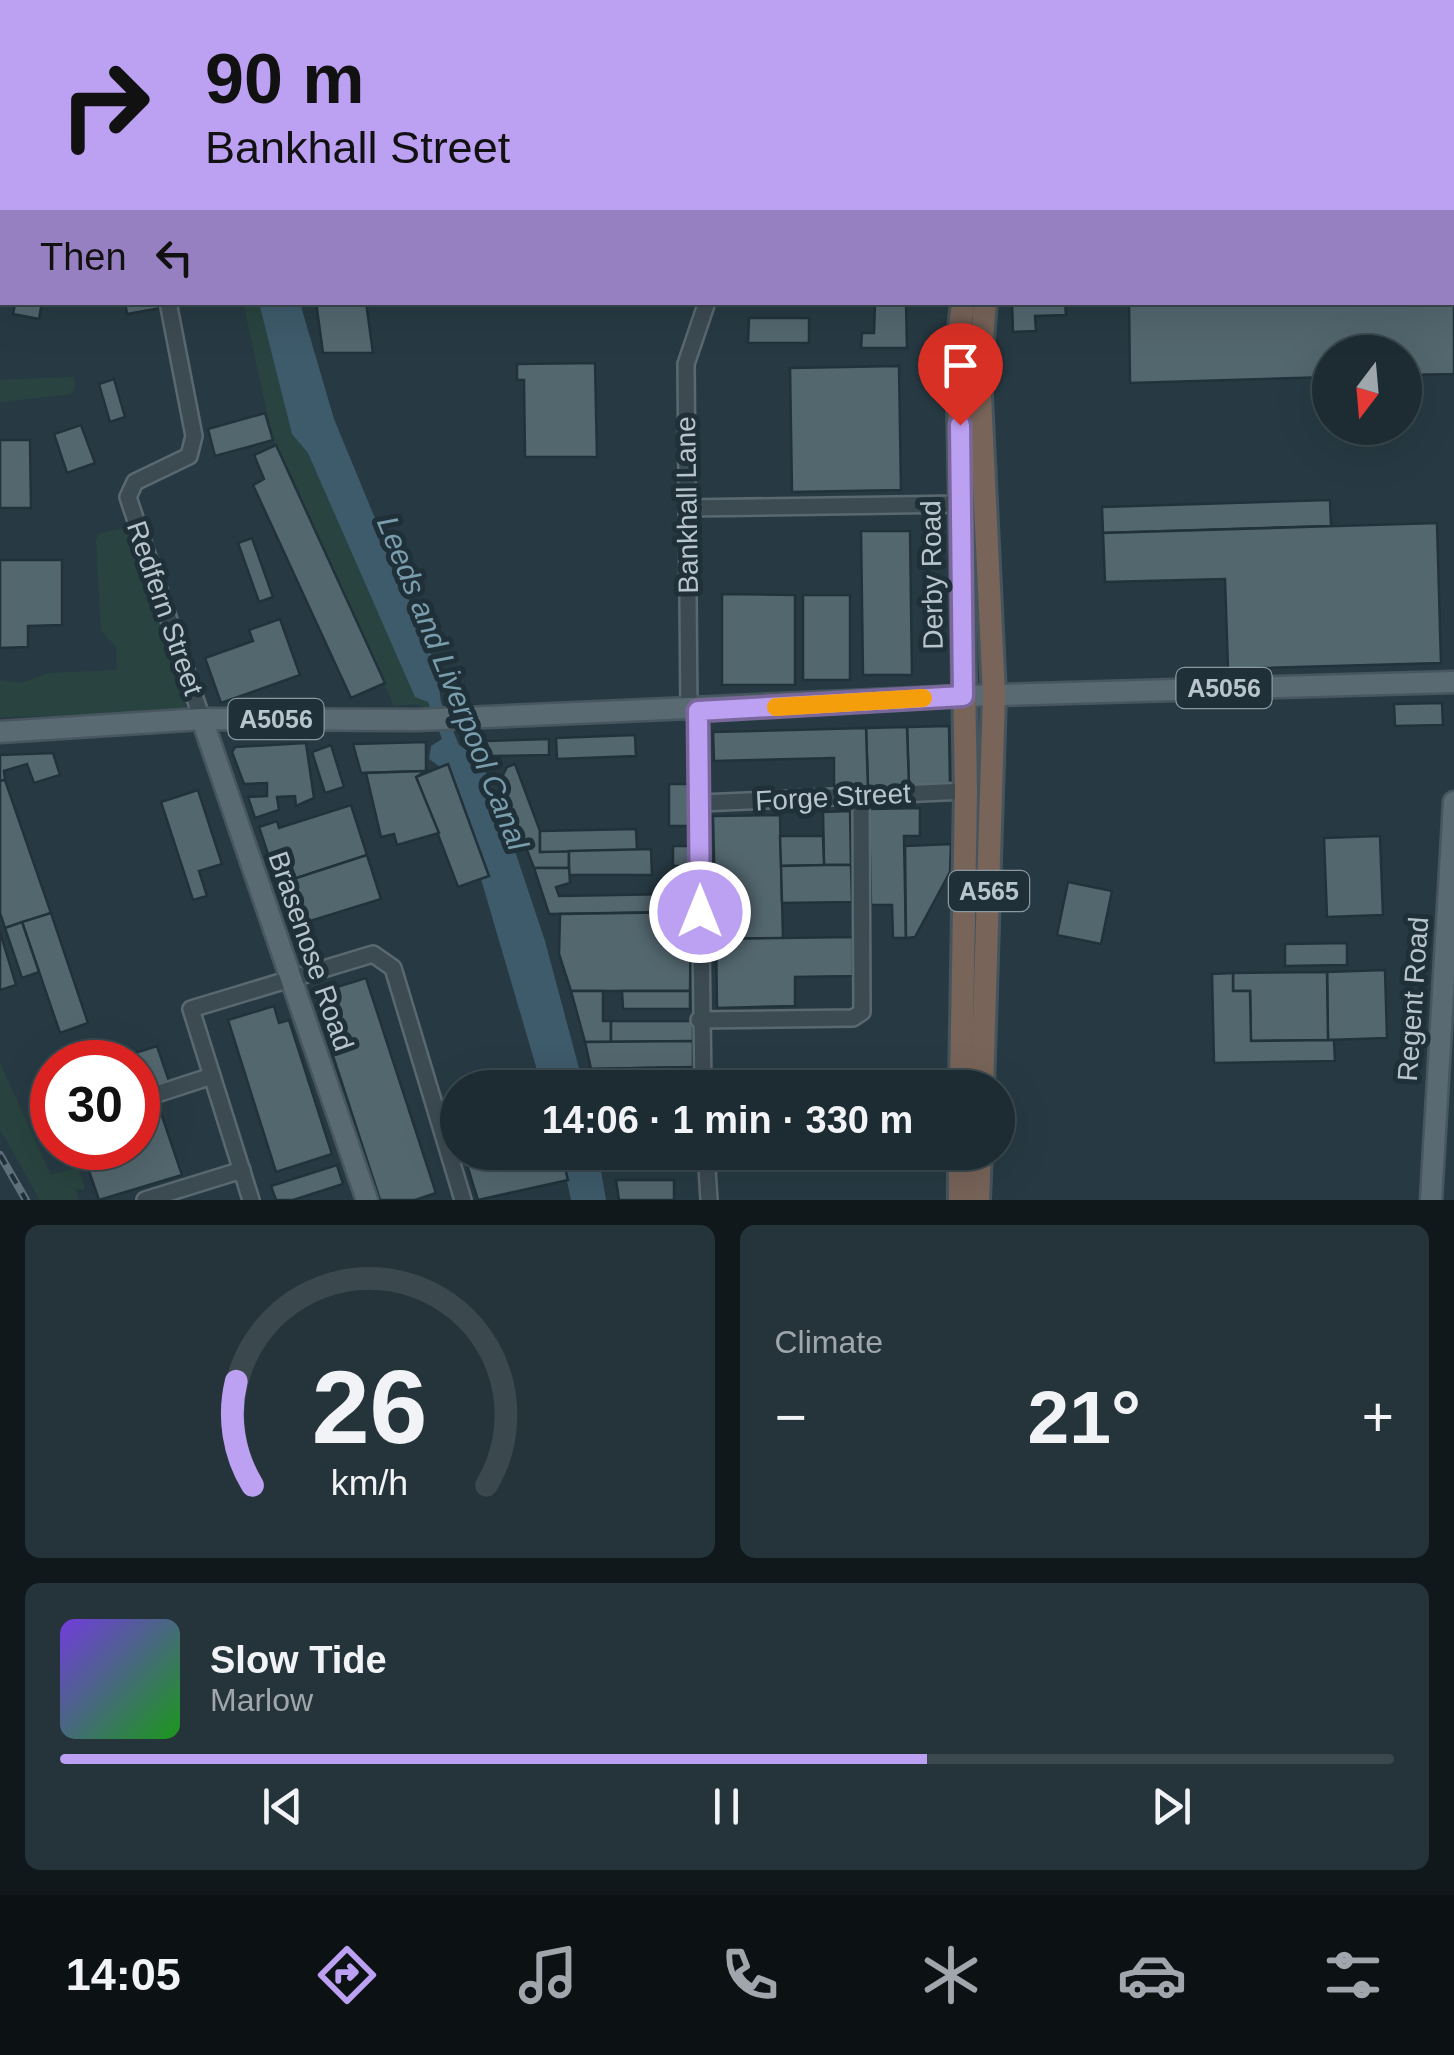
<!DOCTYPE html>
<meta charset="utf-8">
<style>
:root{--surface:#1d2c32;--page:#25343a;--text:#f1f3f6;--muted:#a0a7ac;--line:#3b484d;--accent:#bca0f2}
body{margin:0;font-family:Helvetica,sans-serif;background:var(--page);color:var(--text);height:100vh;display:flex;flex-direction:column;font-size:38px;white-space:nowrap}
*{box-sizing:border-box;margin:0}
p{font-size:32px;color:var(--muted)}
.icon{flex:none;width:55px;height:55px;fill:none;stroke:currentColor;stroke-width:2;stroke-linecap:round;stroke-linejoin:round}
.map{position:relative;height:1200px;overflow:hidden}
.sheet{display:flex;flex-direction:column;gap:25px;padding:25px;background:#10181c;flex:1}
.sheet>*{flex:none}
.top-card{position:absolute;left:0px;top:0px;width:1455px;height:305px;box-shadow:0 10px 40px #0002,0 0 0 2px var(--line);background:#bca0f2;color:#111;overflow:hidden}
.needle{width:65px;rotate:196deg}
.fabs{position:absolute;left:1312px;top:335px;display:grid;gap:20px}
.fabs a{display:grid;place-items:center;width:110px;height:110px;border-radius:50%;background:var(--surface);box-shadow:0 10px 40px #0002,0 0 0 2px var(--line);font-size:50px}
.speed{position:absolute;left:30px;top:1040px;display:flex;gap:20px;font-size:50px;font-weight:700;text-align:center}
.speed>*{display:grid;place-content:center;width:130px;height:130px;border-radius:50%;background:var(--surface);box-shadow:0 10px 40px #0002,0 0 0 2px var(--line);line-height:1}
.speed .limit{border:15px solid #d22;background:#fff;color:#111}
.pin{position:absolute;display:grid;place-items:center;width:85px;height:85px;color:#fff;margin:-102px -42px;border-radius:50% 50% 50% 0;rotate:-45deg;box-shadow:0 0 10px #0007}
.pin .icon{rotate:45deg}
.me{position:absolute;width:110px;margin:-55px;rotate:0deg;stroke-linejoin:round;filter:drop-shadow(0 0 8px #0008)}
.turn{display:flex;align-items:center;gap:35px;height:210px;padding:0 40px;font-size:45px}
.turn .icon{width:130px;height:130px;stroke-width:2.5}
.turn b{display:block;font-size:70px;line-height:85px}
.then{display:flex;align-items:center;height:95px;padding:0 40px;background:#0003;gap:20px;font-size:38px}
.big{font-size:75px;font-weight:800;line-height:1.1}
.sheet .tile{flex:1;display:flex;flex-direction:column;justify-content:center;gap:15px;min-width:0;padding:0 35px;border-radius:15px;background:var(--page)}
.sheet .dial{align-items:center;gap:0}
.dial svg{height:260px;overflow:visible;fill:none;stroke:var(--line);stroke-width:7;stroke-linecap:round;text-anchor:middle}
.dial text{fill:var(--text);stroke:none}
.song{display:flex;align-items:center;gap:30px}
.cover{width:120px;height:120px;border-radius:15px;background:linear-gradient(135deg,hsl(260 70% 55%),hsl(120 70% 35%))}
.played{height:10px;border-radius:5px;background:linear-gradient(90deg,var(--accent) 65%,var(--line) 65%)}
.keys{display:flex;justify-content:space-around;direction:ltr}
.heat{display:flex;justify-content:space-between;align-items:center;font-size:55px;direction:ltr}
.sheet .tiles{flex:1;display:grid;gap:25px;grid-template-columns:1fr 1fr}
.tile:last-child{grid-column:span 2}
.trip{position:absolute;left:440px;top:1070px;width:575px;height:100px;border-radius:50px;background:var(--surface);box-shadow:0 10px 40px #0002,0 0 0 2px var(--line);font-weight:800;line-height:100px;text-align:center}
.tab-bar{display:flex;height:160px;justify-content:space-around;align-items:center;background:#0c1214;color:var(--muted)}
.tab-bar .icon{width:70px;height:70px}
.tab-bar .active{color:var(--accent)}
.tab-bar b{font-size:45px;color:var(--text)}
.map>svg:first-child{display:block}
</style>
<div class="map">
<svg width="1454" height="1200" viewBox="0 0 1454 1200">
<rect width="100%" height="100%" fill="#273a43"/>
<!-- green -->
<g fill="#294440">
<path d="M243,303h16l33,131 16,19 27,57 80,187 12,4 3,8 -14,-5 -22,2 -121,-266z"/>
<path d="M74,377l2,7 -5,10 -71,8v-22z"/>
<path d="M126,528l63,169 -7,17 -182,3v-37l20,3 29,-10 68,-3 -1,-23 -15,-17 -5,-90 4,-7z"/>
<path d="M0,1063l51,112 27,-8 7,22h-9l3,11h-39l-40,-71z"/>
</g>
<!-- water -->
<g fill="#3e5b6b">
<path d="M259,303h41l34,116 102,247 5,36 18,43 20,12 23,55 43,129 39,146h-42l-61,-208 8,-4 -41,-110 -8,2 -11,-8 2,-13 11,-7 -14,-37 -13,-5 -107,-244 -16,-19z"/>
<path d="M561,1153h37l8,47h-35z"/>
</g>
<!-- building -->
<g fill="#53676f" stroke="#22323a" stroke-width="2.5">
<path d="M1454,263v111l-49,1v-23h-75v25l-200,6 -1,-81h323z"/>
<path d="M8,302h34l-3,17 -26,-5 2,-10z"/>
<path d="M125,302h35l1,6 -34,6z"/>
<path d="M316,302h50l7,51h-50z"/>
<path d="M875,302h31l1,46h-46l1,-15h12z"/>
<path d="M1012,302h53l1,13 -31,1 1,15 -23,1z"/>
<path d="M749,318h60v25h-61z"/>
<path d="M595,363l2,94h-72l-1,-77h-7v-16z"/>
<path d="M899,366l2,124 -109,2 -2,-124z"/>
<path d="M114,379l11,38 -15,5 -11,-38z"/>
<path d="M265,413l8,27 -58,16 -7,-27z"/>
<path d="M81,425l14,38 -28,10 -13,-39z"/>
<path d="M0,440h30l1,68h-31z"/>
<path d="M276,445l109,238 -34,15 -98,-213 11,-6 -10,-24z"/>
<path d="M1330,500l1,26 -228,7 -1,-26z"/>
<path d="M1437,523l4,140 -213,6 -3,-90 -120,3 -2,-49z"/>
<path d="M861,531h49l2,144h-49z"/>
<path d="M252,538l21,59 -14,5 -21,-59z"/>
<path d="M0,560h62v65l-34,1v21l-28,1z"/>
<path d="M722,594l73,1v90h-73z"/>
<rect x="803" y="595" width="47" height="85"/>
<path d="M280,619l20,56 -79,28 -16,-45 48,-17 -4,-11z"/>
<path d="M1442,703l1,22 -48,1 -1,-22z"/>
<path d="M949,726l1,59 -41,1 -2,-59z"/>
<path d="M907,727l2,59 -41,2 -2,-60z"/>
<path d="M866,728l2,60h-34v-30l-120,3 -1,-29z"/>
<path d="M635,735l1,21 -79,3 -1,-21z"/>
<path d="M549,739v16l-58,1 -5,-15z"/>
<path d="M426,742v29l-65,2 -8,-29z"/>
<path d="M306,743l8,55 -18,8 -1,-10 -18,1 2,13 -24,8 -7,-21 19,-1v-13l-23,1 -12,-32 3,-5z"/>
<path d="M331,745l13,42 -19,6 -13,-41z"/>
<path d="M53,753l7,22 -26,8 -7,-19 -23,7 1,9 -5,1v-26z"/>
<path d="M448,764l41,112 -31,11 -42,-110z"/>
<path d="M515,764l25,67v21l29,-1v17h-35l-34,-87 7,-14z"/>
<path d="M426,771l-10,6 23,56 -42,12 -3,-11 -13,3 -15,-64z"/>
<path d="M5,780l46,133 -46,15 -5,-15v-132z"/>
<rect x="669" y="784" width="20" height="42"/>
<path d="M198,790l24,74 -23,7 8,25 -14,4 -32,-98z"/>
<path d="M351,805l16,50 -89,29 -19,-57 18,-6 2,7z"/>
<path d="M920,808v28h-16l2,102h-13l-1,-33h-21l-2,-96z"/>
<path d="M850,811l1,54h-27l-1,-53z"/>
<path d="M780,815l3,123 -67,1 -3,-123z"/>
<path d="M636,829l1,21 -97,2v-21z"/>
<path d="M780,836h43l1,29 -43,1z"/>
<path d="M1380,836l3,79 -56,2 -3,-79z"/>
<path d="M951,844l-1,28 -35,65 -9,1 -1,-92z"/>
<rect x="673" y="846" width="16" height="20"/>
<path d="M651,849l1,26h-83v-24z"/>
<path d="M367,855l14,44 -90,28 -13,-43z"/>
<path d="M824,865h27l1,37 -70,1 -1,-37z"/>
<path d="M534,868h35l1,15 -14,4 3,9 114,-2v18l-124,2z"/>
<path d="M1068,882l44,9 -11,53 -44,-9z"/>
<path d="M691,912l-1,79h-119l-12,-37 1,-40z"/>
<path d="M51,913l37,110 -28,10 -38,-111z"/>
<path d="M22,922l17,50 -17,6 -17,-50z"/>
<path d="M0,932l16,53 -16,5z"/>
<path d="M853,937v39l-58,1v29l-78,2 -1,-69z"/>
<path d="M1347,943v22l-62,1v-22z"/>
<path d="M1385,970l2,68 -59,2 -1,-68z"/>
<path d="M1327,972l1,68 -77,1 -1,-50h-17v-18z"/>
<path d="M1233,973v18h17l1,50 83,-1 1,21 -121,2 -2,-89z"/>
<path d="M366,978l70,215 -21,7h-35l-59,-181 10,-4 -7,-24z"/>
<path d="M571,991h32v30h8v21h-26z"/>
<path d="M622,991h68v18h-67z"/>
<path d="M274,1006l5,17 10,-3 43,134 -56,18 -48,-152z"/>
<path d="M611,1021h82v20l-82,1z"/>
<path d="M693,1041v26l-102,2 -6,-27z"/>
<path d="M157,1046l12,35 -31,11v-30h-32z"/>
<path d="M693,1067l1,21h-99l-4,-19z"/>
<path d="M161,1113l21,62 -83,25 -18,-52h57v-27z"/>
<path d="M463,1152h98l7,28 -90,20z"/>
<path d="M337,1165l6,19 -50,16h-17l-5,-14z"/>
<path d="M616,1180h58v20h-55z"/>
</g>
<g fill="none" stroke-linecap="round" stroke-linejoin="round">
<defs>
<g id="minor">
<path d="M706,0l12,2"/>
<path d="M369,2v-2"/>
<path d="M808,2v-2"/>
<path d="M168,302l26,134 -5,20 -54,26 -7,15 74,222"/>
<path d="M687,508l274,-4"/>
<path d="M698,711l5,377"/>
<path d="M689,712l-3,-348 21,-62"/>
<path d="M701,803l265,-12"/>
<path d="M699,1020l154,-2 9,-6 -1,-216"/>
<path d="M138,1100l74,-24"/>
<path d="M706,1152l3,48"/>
<path d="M145,1200l97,-30"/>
<path d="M251,1200l-60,-191 182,-55 20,14 70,232"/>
</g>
<g id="major">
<path d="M202,719l165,481"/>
<path d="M0,732l202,-13 216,1 545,-24 491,-14"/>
<path d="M1431,1200l23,-398"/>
</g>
<g id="highway">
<path d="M1042,2v-2"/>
<path d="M1066,2l1,-2"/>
<path d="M961,1088l5,-297 -8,-444 5,-45"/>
<path d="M982,1088l12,-393 -15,-320 6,-73"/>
<path d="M960,1200v-48"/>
<path d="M978,1200l2,-48"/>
</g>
</defs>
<!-- minor casing -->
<use href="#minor" stroke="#5a6870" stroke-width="20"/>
<!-- major casing -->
<use href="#major" stroke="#48575f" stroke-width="25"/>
<!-- highway casing -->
<use href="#highway" stroke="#46555d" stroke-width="28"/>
<!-- minor -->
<use href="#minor" stroke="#3c4a52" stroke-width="15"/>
<!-- major -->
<use href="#major" stroke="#5a6a72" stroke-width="20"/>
<!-- highway -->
<use href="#highway" stroke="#786459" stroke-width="22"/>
<defs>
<g id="rail">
<path d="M125,2l3,-2"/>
<path d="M144,2l3,-2"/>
<path d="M0,120l2,-2"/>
<path d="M0,152l2,-2"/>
<path d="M0,1155l26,45"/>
</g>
</defs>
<!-- rail casing -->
<use href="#rail" stroke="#5e7079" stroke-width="8"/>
<!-- rail -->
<use href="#rail" stroke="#203038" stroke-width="4" stroke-dasharray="11" stroke-linecap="butt"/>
</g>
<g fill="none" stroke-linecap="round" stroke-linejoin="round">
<defs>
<path id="route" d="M700,912l-2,-201 265,-15 -3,-271"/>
</defs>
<!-- route casing -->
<use href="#route" stroke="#7a689d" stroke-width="25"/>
<!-- route -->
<use href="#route" stroke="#bca0f2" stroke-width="18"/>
<!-- slow -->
<path stroke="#f59e0b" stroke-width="18" d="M776,707l147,-9"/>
</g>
<g text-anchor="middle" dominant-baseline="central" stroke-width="10" stroke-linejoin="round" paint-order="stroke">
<!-- shield labels -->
<g fill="#203038" stroke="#8b98a0" stroke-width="2.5">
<rect x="1176.5" y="668" width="95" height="40" rx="8"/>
<rect x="228.5" y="699" width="95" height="40" rx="8"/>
<rect x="949" y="871" width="80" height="40" rx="8"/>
</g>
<g font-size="25" font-weight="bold" fill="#b9c5cc">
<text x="1224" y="688">A5056</text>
<text x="276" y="719">A5056</text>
<text x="989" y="891">A565</text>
</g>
<!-- street labels -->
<g font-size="28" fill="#b9c5cc" stroke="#203038">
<text transform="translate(687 505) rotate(-91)">Bankhall Lane</text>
<text transform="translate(932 575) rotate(-91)">Derby Road</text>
<text transform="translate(165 608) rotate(71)">Redfern Street</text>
<text transform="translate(833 797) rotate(-3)">Forge Street</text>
<text transform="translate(311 951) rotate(71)">Brasenose Road</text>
<text transform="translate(1413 999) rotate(-86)">Regent Road</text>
</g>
<!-- water labels -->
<g font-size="30" font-style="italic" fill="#7a9dae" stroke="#203038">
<text transform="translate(453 683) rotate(68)">Leeds and Liverpool Canal</text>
</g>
</g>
</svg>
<div class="fabs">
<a><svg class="needle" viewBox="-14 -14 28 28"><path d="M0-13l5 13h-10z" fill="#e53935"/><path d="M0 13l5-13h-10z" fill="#a0a7ac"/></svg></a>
</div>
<div class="speed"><div class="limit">30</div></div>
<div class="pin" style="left:960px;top:425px;background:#d93025"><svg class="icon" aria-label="arrive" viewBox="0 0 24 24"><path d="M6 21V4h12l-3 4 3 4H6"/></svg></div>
<svg class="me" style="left:700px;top:912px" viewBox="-20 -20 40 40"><circle r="17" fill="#bca0f2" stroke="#fff" stroke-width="3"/><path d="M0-11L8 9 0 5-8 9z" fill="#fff"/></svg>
<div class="trip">14:06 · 1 min · 330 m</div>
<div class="top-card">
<div class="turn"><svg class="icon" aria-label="right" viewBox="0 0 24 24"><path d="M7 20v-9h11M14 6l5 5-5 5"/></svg><div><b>90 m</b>Bankhall Street</div></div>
<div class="then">Then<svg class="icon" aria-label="left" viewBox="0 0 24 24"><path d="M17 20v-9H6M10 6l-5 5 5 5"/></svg></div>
</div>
</div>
<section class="sheet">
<div class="tiles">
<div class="tile dial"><svg viewBox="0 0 100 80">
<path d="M14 69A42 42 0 1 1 86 69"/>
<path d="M14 69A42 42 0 0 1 9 37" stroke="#bca0f2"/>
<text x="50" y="56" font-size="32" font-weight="700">26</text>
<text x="50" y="72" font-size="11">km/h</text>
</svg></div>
<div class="tile"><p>Climate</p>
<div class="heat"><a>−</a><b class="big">21°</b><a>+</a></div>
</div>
<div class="tile">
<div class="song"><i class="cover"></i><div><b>Slow Tide</b><p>Marlow</p></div></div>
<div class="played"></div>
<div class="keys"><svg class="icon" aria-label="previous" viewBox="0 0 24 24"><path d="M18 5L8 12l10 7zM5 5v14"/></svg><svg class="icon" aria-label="pause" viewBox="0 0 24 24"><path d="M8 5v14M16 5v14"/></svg><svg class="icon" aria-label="next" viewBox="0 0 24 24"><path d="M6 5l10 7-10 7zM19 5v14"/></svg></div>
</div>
</div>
</section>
<nav class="tab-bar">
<b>14:05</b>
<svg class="icon active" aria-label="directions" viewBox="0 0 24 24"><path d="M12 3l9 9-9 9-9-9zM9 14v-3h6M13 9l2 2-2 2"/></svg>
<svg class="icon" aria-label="music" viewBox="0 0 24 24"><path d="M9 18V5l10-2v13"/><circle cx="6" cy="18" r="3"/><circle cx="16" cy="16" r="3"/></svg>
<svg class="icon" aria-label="phone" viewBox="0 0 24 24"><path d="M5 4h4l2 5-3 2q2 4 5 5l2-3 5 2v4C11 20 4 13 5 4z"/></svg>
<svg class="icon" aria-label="climate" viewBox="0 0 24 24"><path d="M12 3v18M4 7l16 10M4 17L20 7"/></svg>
<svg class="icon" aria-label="car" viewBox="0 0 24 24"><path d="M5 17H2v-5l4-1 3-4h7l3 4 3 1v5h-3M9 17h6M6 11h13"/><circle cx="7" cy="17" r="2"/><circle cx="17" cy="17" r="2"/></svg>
<svg class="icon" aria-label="filters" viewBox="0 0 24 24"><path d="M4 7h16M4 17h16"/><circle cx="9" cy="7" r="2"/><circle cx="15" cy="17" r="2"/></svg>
</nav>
